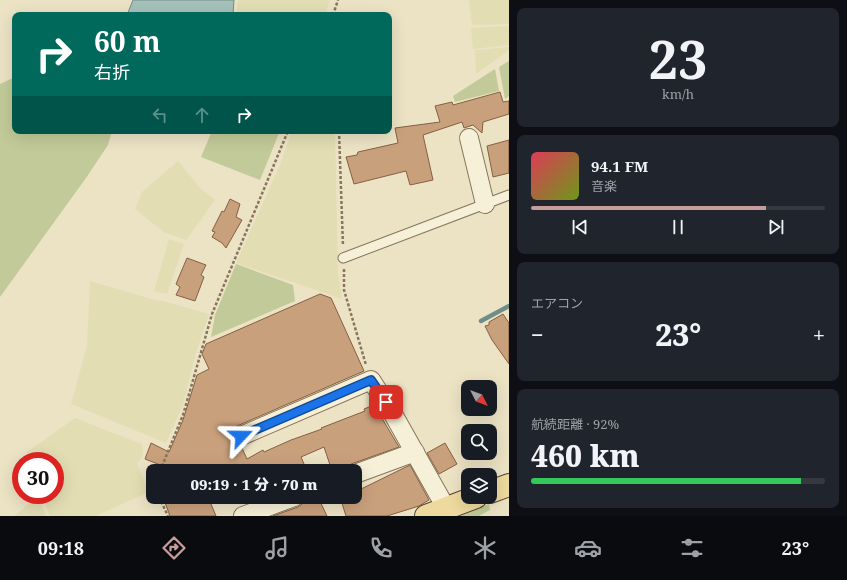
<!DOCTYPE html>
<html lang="ja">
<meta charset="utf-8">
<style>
:root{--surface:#171b24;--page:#20242c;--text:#f1f3f6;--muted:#9ea1a6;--line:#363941;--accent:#c79d9c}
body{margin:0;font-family:"Noto Serif","Noto Sans JP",serif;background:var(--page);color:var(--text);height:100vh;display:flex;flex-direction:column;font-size:15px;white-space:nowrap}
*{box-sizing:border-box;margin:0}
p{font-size:13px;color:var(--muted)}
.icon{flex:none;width:22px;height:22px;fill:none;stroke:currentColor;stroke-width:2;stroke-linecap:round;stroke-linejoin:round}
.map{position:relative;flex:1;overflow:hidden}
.drawer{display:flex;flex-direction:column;gap:8px;padding:8px;background:#0d0f14;width:338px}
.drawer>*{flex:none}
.guide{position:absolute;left:12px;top:12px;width:380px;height:122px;border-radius:8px;box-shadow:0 4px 16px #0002;background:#00695c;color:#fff;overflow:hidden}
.needle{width:26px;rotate:132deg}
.buttons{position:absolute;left:461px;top:380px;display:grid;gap:8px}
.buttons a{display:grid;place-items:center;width:36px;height:36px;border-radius:8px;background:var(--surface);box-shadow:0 4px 16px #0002;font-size:20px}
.speed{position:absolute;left:12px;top:452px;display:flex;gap:8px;font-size:20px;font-weight:700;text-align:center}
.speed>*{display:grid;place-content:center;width:52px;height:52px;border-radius:50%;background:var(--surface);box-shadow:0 4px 16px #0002;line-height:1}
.speed .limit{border:6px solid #d22;background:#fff;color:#111}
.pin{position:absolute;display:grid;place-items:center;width:34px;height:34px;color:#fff;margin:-17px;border-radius:8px;box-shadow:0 2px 6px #0006}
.me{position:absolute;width:44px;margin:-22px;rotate:67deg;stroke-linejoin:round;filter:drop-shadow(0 0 3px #0008)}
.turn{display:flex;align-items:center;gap:14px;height:84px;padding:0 16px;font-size:18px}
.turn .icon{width:52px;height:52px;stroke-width:2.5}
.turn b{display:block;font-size:28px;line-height:34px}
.lanes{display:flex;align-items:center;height:38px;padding:0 16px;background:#0003;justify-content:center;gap:20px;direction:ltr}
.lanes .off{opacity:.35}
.big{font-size:30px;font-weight:800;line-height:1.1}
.drawer .tile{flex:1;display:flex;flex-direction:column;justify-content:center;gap:6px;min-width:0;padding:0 14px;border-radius:8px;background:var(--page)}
.drawer .dial{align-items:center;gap:0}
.dial b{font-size:52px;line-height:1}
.song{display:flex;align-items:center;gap:12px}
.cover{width:48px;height:48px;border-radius:6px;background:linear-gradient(135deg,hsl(350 70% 55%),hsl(80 70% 35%))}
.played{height:4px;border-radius:2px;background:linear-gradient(90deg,var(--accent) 80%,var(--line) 80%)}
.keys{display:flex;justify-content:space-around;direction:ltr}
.heat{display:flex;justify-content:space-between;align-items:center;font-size:22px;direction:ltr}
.charge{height:6px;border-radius:3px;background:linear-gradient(90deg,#34c759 92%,var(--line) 0)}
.trip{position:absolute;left:146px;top:464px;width:216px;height:40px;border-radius:8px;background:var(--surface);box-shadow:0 4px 16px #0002;font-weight:800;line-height:40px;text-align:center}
.tabs{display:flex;height:64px;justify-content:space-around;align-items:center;background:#090b0e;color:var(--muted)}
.tabs .icon{width:28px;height:28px}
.tabs .selected{color:var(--accent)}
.tabs b{font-size:18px;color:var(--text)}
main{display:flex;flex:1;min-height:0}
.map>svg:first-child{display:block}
</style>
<main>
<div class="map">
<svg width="509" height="516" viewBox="0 0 509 516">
<rect width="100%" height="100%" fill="#ece3c5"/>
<!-- farmland -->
<g fill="#e2ddb3">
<path d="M238,0h92l-5,15h-89z"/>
<path d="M469,0h40v24l-37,1z"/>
<path d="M509,26v19l-36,4 -2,-21z"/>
<path d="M509,47v3l-33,24 -1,-24z"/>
<path d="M292,131h43l3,142 4,26 -106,-36 43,-96z"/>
<path d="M178,161l22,27 15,12 -29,40 -22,-8 -29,-23 7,-17z"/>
<path d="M169,239l15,5 -17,50 -13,-3z"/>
<path d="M90,281l68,20 2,-1 49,14 -13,39 -13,52 -17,38 -95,-39 16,-58z"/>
<path d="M75,418l67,26 1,11 -6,9 12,28 -54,24h-45l-8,-21h13v-34h-25l-3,-9z"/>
<path d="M38,496l8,20h-32z"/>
</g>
<!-- green -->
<g fill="#c2ca99">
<path d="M509,61v35l-4,3 -6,-32z"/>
<path d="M495,69l4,22 -44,11 -2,-6z"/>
<path d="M15,77v54h97l-4,14 -22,33 -86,119v-213z"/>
<path d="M212,131h68l-20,49 -59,-23z"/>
<path d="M236,264l57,21 2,16 -84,36 4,-22z"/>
<path d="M489,504l1,6 -11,6h-19z"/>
</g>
<!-- water -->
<path fill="#a6c0ba" stroke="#6e8e87" d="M133,0h101l-1,15h-106z"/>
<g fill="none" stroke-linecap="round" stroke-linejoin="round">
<!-- stream -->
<path stroke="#6e8e87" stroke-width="4.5" d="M481,321l28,-15"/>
</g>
<!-- building -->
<g fill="#c9a07c" stroke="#856043">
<path d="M500,92l3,10 6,-1v13l-26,8 -1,11 -9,-8 -9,3 -2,-6 -39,13 10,45 -23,5 -4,-14 -52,13 -8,-27 11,-2 1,-3 40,-9 -3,-15 45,-6 -5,-16 17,-4 1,3z"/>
<path d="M509,140v33l-16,4 -6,-31z"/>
<path d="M230,199l10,5 -4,13 6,3 -16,28 -4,-5 -10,-6 3,-5 -3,-1 10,-20 2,1z"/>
<path d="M187,258l19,7 -5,10 3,2 -9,24 -19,-6 4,-8 -4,-3z"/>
<path d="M320,294l11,4 33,73 -127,55 -4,3 -2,5 1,6 3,5 6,1 6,13 16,-9 1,2 27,-12 31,-11 -1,-1 44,-17 -1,-2 10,-4 25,42 -48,17 -4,3 -2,4h-2l-1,-3 -10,3 -8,-24 -23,10 6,14h-146l2,-5 -18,-7 6,-16 18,9 14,-32 14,-45 12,-6 -7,-15 4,-10z"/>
<path d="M503,314l6,9v41l-17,-24 -7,-14 4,-1v-3z"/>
<path d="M445,443l12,21 -18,10 -12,-21z"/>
<path d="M410,465l19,35 -10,6 -32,10h-41l-6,-19h15v-5z"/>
<path d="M163,497h45l8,19h-46z"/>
<path d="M310,497h8l9,19h-54l25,-9 4,-3 2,-5z"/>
</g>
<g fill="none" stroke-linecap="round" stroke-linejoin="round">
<defs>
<path id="service" d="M343,258l166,-63"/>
<g id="minor">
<path d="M469,138l16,66"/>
<path d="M241,436l130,-56 22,34 53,94"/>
<path d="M355,474l60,-22"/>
<path d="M243,516l51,-19"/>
</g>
<g id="primary">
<path d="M490,492l19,-7"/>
<path d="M426,516l50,-19"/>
</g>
</defs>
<!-- service casing -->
<use href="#service" stroke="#87755c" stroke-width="11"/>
<!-- minor casing -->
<use href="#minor" stroke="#87755c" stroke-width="20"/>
<!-- primary casing -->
<use href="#primary" stroke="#554330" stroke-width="24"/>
<!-- path -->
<g stroke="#87755c" stroke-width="2.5" stroke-dasharray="3 2" stroke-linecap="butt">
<path d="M333,15l5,-15"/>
<path d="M339,131l4,115"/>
<path d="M344,269v21l22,75"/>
<path d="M160,471l23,-56 29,-101 76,-183"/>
<path d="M159,497l9,19"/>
</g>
<!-- service -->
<use href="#service" stroke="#f7f0d8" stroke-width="9"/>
<!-- minor -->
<use href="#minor" stroke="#f7f0d8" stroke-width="18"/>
<!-- primary -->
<use href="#primary" stroke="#eed99e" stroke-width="22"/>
</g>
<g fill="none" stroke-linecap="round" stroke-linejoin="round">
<defs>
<path id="route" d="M241,436l130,-56 15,22"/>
</defs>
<!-- route casing -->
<use href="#route" stroke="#114b97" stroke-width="10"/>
<!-- route -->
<use href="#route" stroke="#1a73e8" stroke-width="7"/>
</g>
</svg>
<div class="buttons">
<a><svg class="needle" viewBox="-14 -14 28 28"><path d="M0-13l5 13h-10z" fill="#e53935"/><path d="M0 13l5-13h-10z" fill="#9ea1a6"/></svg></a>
<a><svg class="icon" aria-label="search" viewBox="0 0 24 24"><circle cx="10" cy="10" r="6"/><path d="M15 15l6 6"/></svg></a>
<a><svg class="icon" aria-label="layers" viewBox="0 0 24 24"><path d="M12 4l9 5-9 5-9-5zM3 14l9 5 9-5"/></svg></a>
</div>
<div class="speed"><div class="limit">30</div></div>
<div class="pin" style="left:386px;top:402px;background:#d93025"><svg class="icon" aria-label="arrive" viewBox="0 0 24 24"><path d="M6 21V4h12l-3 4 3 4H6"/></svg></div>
<svg class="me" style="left:241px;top:436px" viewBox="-20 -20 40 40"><path d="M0-17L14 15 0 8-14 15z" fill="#1a73e8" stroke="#fff" stroke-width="4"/></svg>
<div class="trip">09:19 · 1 分 · 70 m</div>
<div class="guide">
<div class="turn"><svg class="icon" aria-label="right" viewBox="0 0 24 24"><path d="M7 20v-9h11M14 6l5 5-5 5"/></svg><div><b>60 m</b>右折</div></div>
<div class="lanes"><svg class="icon off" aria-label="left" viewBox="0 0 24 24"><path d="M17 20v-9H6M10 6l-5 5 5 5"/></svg><svg class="icon off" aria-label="ahead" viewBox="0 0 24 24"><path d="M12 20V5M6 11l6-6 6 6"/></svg><svg class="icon" aria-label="right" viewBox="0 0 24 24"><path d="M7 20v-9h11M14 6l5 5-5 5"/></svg></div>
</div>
</div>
<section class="drawer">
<div class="tile dial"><b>23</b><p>km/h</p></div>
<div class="tile">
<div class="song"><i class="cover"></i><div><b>94.1 FM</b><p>音楽</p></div></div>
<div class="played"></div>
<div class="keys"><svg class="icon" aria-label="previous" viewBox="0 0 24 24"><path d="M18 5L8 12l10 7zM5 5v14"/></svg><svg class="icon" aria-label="pause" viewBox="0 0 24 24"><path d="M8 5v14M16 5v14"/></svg><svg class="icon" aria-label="next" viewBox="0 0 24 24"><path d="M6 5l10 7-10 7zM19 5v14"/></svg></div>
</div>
<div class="tile"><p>エアコン</p>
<div class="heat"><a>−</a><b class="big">23°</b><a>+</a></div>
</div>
<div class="tile"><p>航続距離 · 92%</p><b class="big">460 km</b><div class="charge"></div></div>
</section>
</main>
<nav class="tabs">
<b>09:18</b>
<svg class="icon selected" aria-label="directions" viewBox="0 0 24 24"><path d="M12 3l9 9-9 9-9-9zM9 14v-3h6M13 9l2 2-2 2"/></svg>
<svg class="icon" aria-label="music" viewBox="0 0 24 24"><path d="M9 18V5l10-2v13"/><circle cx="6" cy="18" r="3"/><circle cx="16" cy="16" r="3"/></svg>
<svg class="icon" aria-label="phone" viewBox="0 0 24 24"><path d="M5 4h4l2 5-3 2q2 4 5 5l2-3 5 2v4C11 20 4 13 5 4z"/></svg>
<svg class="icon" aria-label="climate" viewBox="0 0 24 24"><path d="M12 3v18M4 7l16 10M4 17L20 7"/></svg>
<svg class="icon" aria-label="car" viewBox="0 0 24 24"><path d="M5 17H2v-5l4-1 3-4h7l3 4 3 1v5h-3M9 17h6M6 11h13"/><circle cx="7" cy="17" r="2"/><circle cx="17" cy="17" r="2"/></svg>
<svg class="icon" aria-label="filters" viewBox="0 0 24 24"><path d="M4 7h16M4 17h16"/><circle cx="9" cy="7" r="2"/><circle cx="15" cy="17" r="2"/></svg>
<b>23°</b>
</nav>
